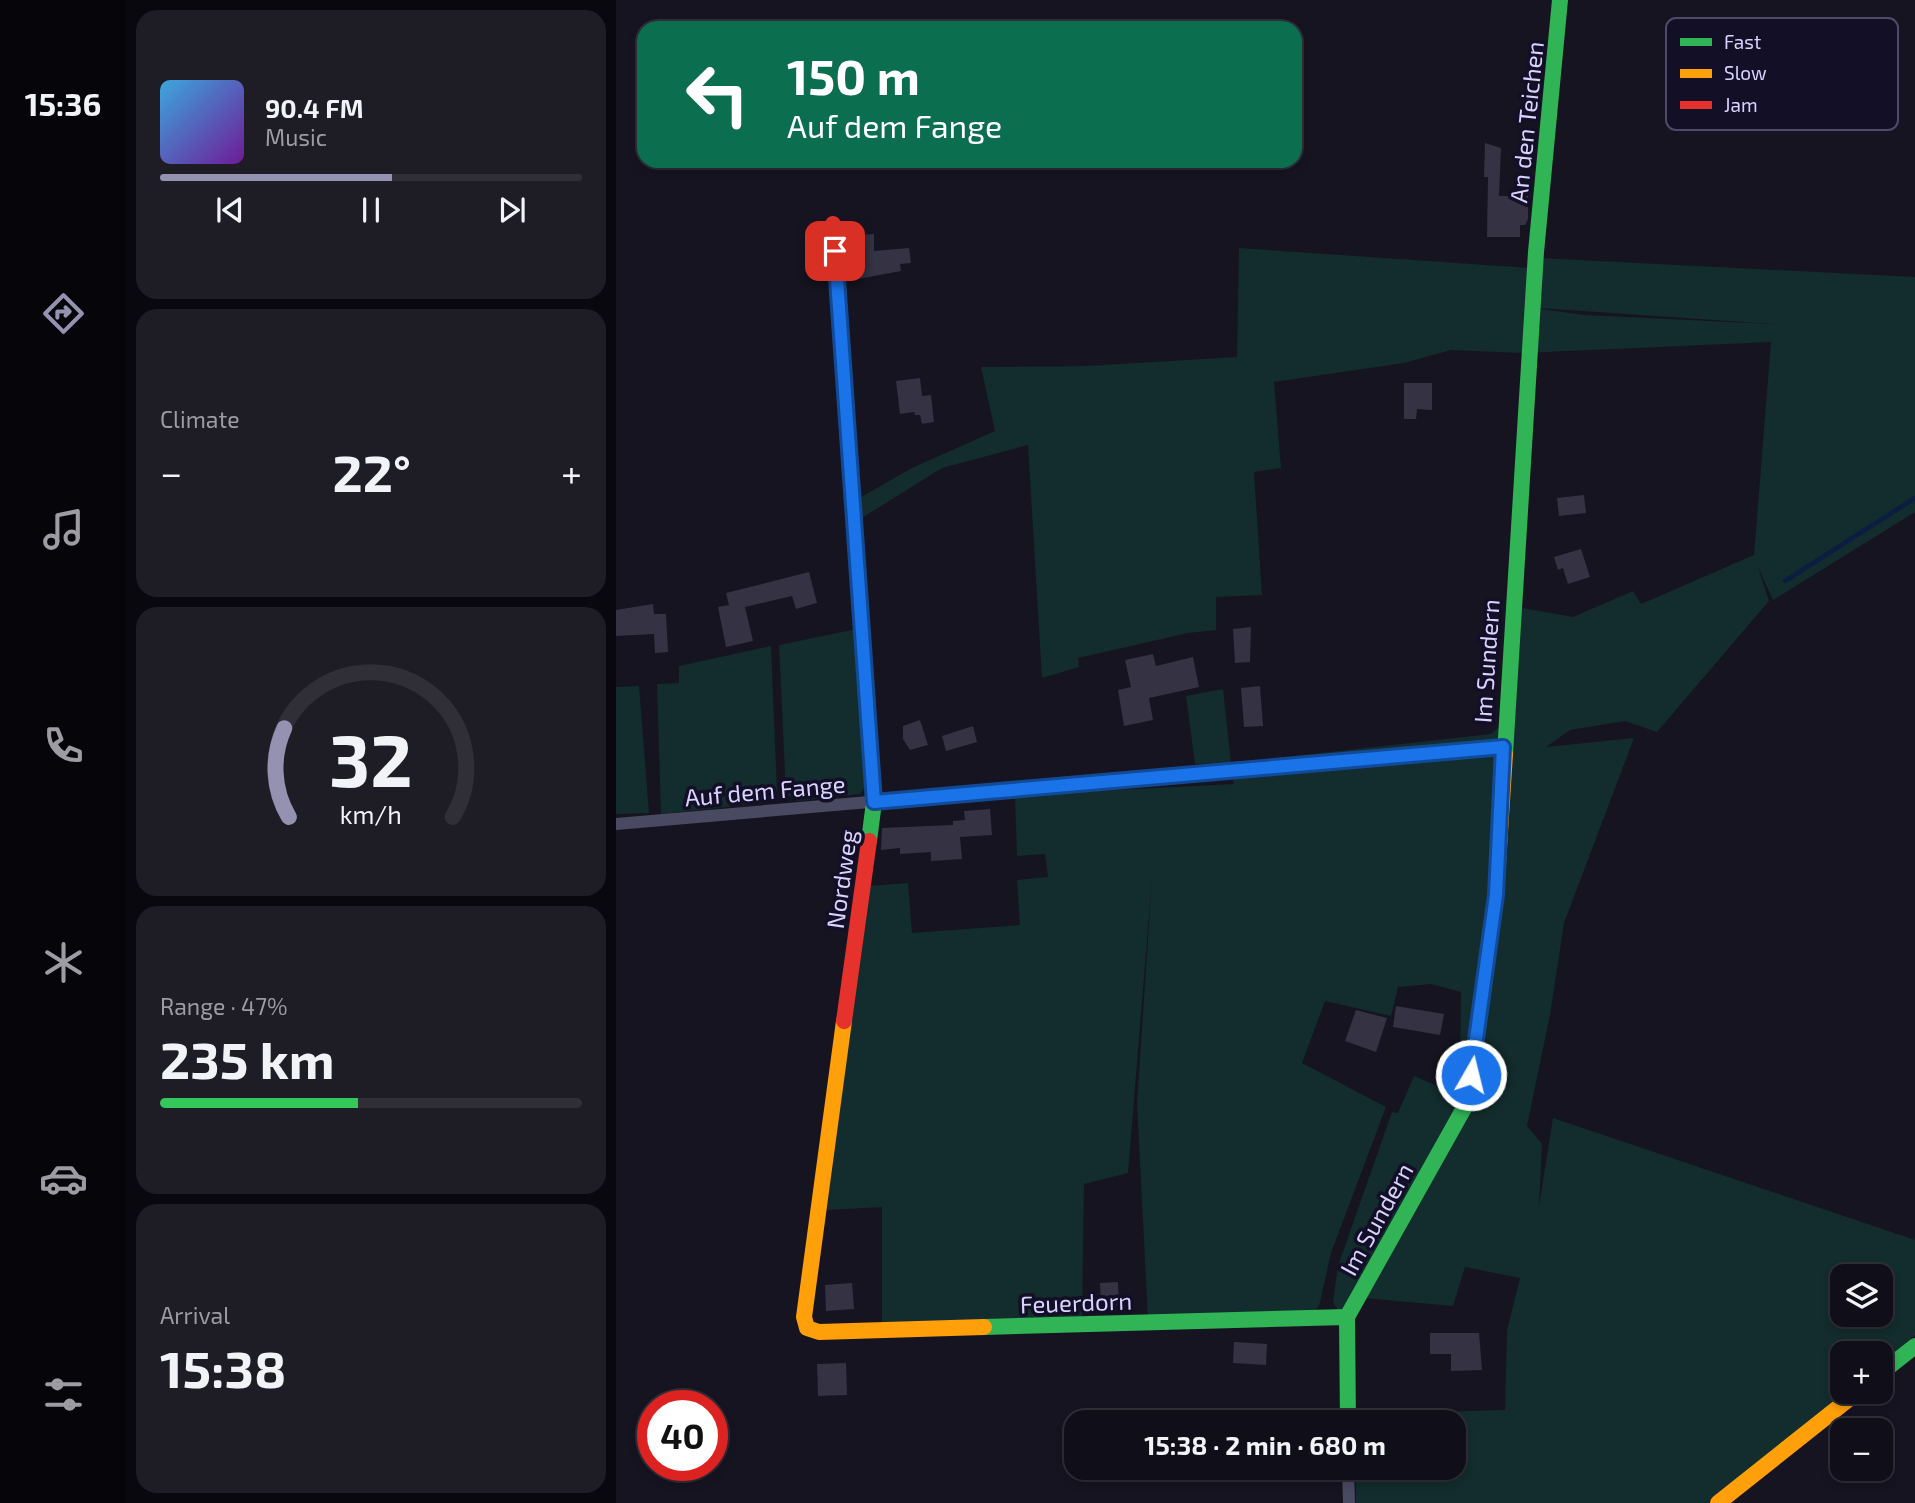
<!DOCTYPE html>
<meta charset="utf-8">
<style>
:root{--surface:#100f19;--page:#1e1d26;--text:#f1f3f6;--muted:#9c9ca2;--line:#302f38;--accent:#9591b1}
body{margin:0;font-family:"Exo 2",sans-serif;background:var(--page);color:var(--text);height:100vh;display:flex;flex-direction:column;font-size:26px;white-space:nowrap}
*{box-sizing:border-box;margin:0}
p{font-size:23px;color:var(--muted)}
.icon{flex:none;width:38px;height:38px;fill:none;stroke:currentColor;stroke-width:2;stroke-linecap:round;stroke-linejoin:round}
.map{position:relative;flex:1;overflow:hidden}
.details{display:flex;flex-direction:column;gap:10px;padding:10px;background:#09080e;width:490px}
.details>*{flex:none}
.top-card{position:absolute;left:21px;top:21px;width:665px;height:147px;border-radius:21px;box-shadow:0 4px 10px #0003,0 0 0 2px var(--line);background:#0b6e4f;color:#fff;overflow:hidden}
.controls{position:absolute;left:1214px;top:1264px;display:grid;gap:14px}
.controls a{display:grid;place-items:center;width:63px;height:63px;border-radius:14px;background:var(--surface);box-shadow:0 4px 10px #0003,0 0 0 2px var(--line);font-size:35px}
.speed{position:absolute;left:21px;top:1390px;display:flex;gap:14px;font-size:35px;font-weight:700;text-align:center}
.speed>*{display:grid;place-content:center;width:91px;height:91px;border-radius:50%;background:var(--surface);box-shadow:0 4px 10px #0003,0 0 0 2px var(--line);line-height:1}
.speed .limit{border:10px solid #d22;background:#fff;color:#111}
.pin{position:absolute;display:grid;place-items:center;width:60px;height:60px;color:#fff;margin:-30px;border-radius:14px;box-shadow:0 4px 10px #0006}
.me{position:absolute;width:77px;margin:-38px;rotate:8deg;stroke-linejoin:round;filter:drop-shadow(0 0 5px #0008)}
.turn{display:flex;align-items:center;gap:24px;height:147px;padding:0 35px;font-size:32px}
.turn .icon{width:91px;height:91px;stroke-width:2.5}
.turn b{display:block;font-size:49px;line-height:60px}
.big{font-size:52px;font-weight:700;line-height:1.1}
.details .widget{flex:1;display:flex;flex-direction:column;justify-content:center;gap:10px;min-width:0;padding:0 24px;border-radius:21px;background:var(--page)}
.details .dial{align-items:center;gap:0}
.dial svg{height:182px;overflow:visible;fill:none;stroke:var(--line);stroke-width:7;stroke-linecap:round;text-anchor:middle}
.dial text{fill:var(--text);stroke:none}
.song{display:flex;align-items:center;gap:21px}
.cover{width:84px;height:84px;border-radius:10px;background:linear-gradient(135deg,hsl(200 70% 55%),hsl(280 70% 35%))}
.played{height:7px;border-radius:4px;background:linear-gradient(90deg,var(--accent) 55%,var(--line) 55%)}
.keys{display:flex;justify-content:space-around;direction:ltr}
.heat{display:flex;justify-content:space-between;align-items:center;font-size:38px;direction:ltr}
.charge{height:10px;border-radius:5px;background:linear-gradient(90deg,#34c759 47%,var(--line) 0)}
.trip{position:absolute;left:448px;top:1410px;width:402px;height:70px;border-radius:21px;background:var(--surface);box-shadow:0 4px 10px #0003,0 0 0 2px var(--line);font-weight:700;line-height:70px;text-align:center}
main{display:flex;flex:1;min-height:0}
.dock{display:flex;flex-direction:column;width:126px;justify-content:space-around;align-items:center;background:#06060a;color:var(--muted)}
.dock .icon{width:49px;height:49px}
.dock .current{color:var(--accent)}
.dock b{font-size:32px;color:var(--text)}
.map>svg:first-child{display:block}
</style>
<main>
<nav class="dock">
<b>15:36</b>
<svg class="icon current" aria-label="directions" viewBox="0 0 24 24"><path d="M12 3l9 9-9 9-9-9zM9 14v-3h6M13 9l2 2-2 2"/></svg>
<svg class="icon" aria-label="music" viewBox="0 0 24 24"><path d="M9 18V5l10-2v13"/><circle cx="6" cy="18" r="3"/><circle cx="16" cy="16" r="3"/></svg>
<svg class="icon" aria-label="phone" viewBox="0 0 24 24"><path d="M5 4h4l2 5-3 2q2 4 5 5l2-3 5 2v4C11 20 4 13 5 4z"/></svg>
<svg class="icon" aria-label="climate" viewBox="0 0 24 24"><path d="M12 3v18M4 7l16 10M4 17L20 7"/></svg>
<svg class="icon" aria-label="car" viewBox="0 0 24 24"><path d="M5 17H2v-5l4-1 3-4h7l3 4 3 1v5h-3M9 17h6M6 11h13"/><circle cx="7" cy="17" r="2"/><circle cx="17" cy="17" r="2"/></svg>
<svg class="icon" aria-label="filters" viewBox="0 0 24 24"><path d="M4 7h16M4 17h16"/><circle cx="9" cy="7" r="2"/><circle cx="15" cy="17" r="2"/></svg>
</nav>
<section class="details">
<div class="widget">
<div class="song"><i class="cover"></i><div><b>90.4 FM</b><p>Music</p></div></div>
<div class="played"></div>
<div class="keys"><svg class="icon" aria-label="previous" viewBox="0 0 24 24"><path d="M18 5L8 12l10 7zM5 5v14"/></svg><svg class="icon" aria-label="pause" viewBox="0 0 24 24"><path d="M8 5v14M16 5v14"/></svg><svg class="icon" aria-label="next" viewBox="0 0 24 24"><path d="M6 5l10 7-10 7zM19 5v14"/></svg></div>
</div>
<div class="widget"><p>Climate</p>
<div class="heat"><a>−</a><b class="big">22°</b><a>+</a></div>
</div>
<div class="widget dial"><svg viewBox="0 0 100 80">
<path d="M14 69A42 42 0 1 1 86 69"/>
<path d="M14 69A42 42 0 0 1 12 30" stroke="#9591b1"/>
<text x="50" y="56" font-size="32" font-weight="700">32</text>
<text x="50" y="72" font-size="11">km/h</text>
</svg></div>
<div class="widget"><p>Range · 47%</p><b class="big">235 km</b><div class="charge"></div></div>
<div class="widget"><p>Arrival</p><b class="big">15:38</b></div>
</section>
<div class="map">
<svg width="1299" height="1503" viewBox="0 0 1299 1503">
<rect width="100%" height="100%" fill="#161421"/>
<!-- green -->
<g fill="#132c2d" fill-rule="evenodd">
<path d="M623,248l291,20 -2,39 56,8 189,9 -234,-16 2,-50 374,19v235l-142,88 -15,-33 11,34 -112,131 -32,-11 -55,9 -24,17 88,-9 -70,185 -14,92 -23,111 15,18 -3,62 14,-88 362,122v95l-34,28v-10h-38v38h4l-139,112h-352v-35h98v-45h-98v-9l149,-4 2,-80 13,-52 -55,-11 -12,39 -90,-8 -24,14 -6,-10 5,-36 54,-154 6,1 16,-37 37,16 9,-34 1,-66 -30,-8 -33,3 -7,29 -66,-15 -23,62 84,44 -55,146 -12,53 -7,7 -164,6 -11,-216 15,-224 -24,294 -44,11 -2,136 -200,4v-117l-55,3 41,-324 40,-3 4,50 108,-8 -3,-45 31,-3 -3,-23 -28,2 -2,-61 219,-11 -3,-21 -36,1 -9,-68 37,-7 8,74 260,-29 22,-19 4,-108 56,10 60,-26 8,13 113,-49 17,-213 -247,11 -73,-3 -47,13 -130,19 7,86 -27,4 8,123 -46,2v33l-28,3 -110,25 1,9 -37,11 -14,-233 -86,23 -85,53 -1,-21 56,-32 83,-37 -14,-64 105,-1 151,-9zM1227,1276h38v38h-38z"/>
<path d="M241,629l10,156 -7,9 -63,7 -11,-7 -7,-149z"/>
<path d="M155,646l6,145 -7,11 -109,12 -4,-130 22,-1v-17z"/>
<path d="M23,686l10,127 -33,1v-127z"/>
</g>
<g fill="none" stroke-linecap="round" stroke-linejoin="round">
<!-- stream -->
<path stroke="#0b1e41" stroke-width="4.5" d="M1169,581l130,-83"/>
</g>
<!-- building -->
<g fill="#343243">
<path d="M869,143l16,5 -2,48h29v23l-3,6h-5v12h-33l1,-60h-4z"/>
<path d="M258,234v17l35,-3 2,15 -11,1 1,7 -43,8 -4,-25h5l-1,-19z"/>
<path d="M304,378l2,18 9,-1 3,27 -12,2 -2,-9h-5l-1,-3 -14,2 -4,-33z"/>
<path d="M788,383h28v27l-15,-1 -1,10h-12z"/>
<path d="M968,495l2,18 -27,3 -2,-18z"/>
<path d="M965,549l9,28 -22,7 -5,-16 -5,2 -4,-13z"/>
<path d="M193,572l8,31 -21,6 -4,-13 -47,11 8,34 -27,6 -8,-40 11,-2 -3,-12z"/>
<path d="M37,604l1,10h12l2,38 -13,1 -1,-19 -38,2v-26z"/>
<path d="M635,627l-1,35 -15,1 -2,-34z"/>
<path d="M537,654l3,12 37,-9 6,30 -50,11 4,22 -29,6 -6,-36 13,-3 -6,-27z"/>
<path d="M644,686l3,40 -19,1 -3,-39z"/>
<path d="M304,720l8,25 -18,5 -7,-11v-13z"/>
<path d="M357,726l4,16 -31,9 -4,-15z"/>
<path d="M374,809l2,26 -32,2 2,22 -31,2v-9l-31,2v-6l-19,2 1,-22 71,-3v-4l12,-1 -1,-9z"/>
<path d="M780,1006l48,8 -4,21 -47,-8z"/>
<path d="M740,1010l31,8 -11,34 -31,-11z"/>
<path d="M502,1282l1,24h-18l-1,-23z"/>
<path d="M236,1283l2,26 -28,2 -1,-26z"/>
<path d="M814,1333h49l3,37 -31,1v-17h-21z"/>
<path d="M618,1342l33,2 -1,21 -33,-2z"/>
<path d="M230,1363l1,32 -29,1 -1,-32z"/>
</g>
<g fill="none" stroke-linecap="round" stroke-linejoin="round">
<!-- street -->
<g stroke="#4a4962" stroke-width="12">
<path d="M0,824l887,-77"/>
<path d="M732,1468l1,35"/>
</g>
<!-- fast -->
<g stroke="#30b455" stroke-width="16">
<path d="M231,418l27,384 -5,39"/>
<path d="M889,754l31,-502 24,-252"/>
<path d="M368,1327l363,-10"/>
<path d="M1265,1373l34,-27"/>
<path d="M732,1423l-1,-106 121,-216 16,-117"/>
</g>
<!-- slow -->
<g stroke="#ff9f0a" stroke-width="16">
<path d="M868,984l12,-89 9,-141"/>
<path d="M228,1021l-40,296 3,11 12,4 165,-5"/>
<path d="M1102,1503l141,-112"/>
</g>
<!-- jam -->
<g stroke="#e5322d" stroke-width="16">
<path d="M217,224l14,194"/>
<path d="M228,1021l25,-180"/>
</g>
</g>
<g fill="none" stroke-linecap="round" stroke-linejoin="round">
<defs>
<path id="route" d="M219,251l39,551 629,-55 -7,148 -25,180"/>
</defs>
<!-- route casing -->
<use href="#route" stroke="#114b97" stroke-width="18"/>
<!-- route -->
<use href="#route" stroke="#1a73e8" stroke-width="12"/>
</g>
<g text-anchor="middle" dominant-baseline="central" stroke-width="7" stroke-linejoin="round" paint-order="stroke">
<!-- street labels -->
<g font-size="24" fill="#d9d4ff" stroke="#130f26">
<text transform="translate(910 122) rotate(-84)">An den Teichen</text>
<text transform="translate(870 661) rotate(-86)">Im Sundern</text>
<text transform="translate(149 790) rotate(-5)">Auf dem Fange</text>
<text transform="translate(225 879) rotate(-82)">Nordweg</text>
<text transform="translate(760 1219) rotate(-61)">Im Sundern</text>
<text transform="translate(460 1302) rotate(-2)">Feuerdorn</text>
</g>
</g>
<!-- legend -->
<rect x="1050" y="18" width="232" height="112" rx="10" fill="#130f26" stroke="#4e4a67" stroke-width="2"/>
<rect x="1064" y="38" width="32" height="8" fill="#30b455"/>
<rect x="1064" y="69" width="32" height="9" fill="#ff9f0a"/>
<rect x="1064" y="101" width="32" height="8" fill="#e5322d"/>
<g font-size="19" fill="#d9d4ff">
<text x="1108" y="49">Fast</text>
<text x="1108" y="80">Slow</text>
<text x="1108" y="112">Jam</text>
</g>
</svg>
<div class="controls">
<a><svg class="icon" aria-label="layers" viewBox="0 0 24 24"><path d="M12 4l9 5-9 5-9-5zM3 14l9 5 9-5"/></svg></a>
<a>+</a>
<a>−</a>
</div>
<div class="speed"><div class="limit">40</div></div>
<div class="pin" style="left:219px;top:251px;background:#d93025"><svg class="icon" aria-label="arrive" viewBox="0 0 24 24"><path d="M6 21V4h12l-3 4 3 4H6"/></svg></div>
<svg class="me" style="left:855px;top:1075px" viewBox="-20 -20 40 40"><circle r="17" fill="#1a73e8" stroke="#fff" stroke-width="3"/><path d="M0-11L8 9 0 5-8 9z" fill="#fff"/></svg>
<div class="trip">15:38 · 2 min · 680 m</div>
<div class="top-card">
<div class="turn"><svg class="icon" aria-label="left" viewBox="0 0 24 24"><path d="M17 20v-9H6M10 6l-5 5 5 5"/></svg><div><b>150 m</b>Auf dem Fange</div></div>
</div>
</div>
</main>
